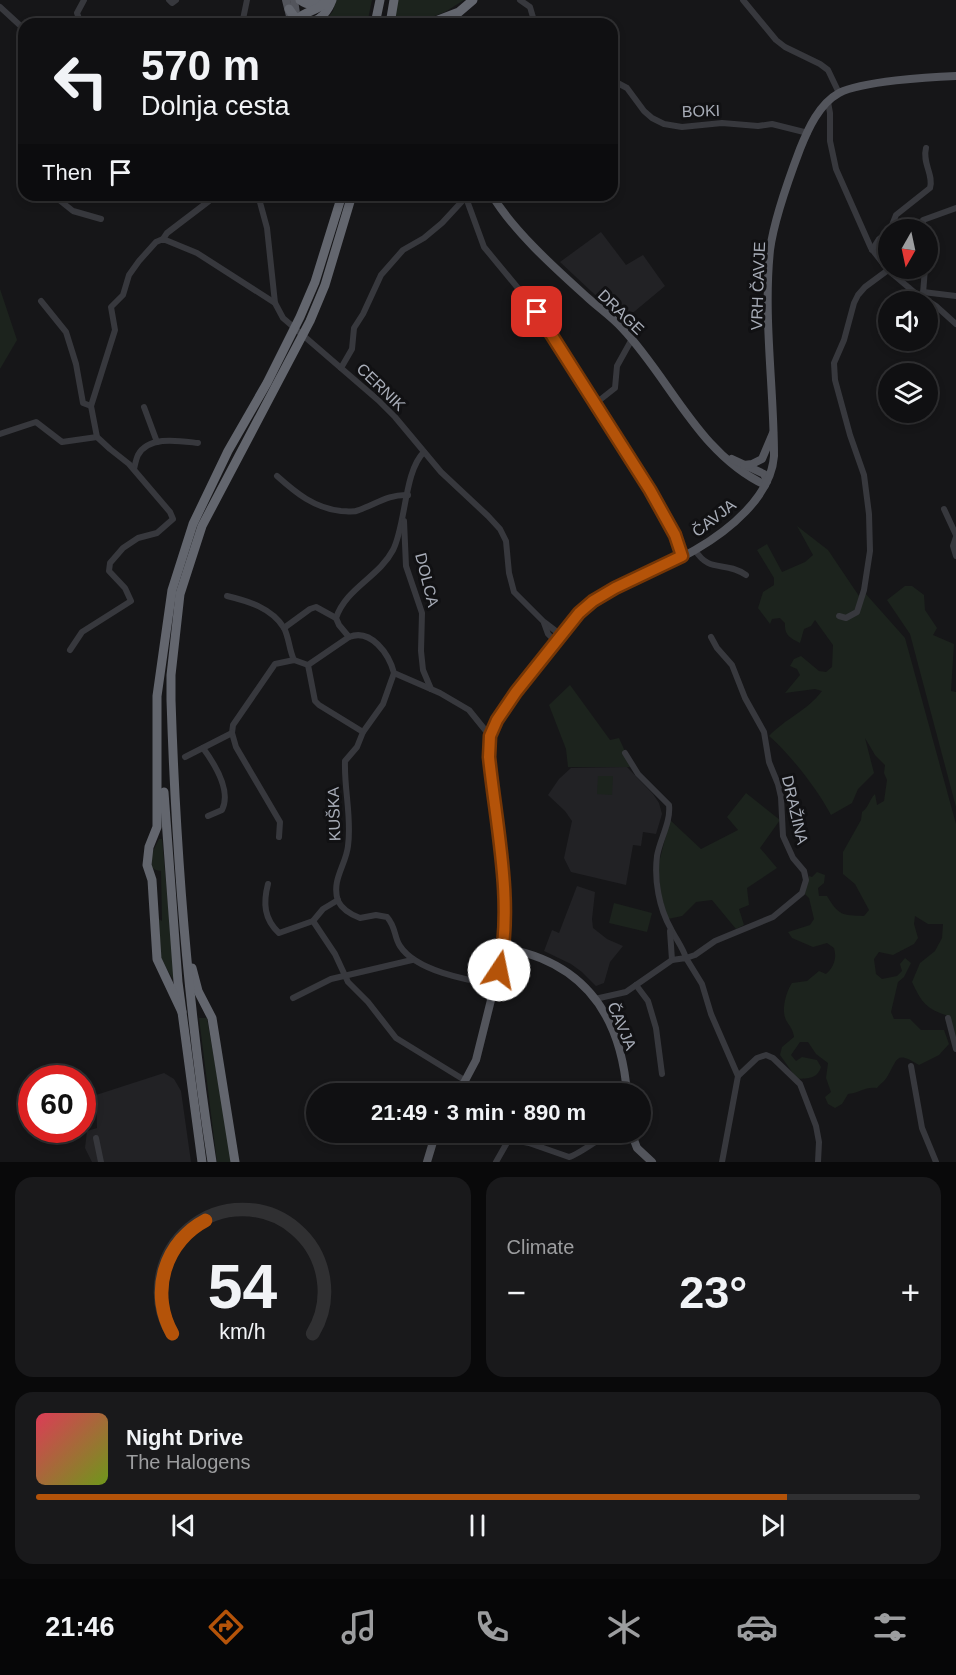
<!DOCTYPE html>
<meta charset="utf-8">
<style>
:root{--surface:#101012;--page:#19191b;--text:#f1f3f6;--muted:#9c9d9f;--line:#303032;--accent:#b45309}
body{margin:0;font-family:Arial,sans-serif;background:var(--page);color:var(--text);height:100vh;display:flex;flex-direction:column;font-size:22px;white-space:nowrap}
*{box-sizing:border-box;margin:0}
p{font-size:20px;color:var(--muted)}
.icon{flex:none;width:33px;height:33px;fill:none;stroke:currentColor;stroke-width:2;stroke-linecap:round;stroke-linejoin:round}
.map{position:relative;height:1162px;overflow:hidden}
.drawer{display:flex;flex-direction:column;gap:15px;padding:15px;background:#09090a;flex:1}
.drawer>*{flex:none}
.hud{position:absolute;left:18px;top:18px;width:600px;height:183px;border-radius:18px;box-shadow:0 3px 9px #0003,0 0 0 2px var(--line);background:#101012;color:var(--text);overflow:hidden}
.needle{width:39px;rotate:189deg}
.controls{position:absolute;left:878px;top:219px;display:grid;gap:12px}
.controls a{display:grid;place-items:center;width:60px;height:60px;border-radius:50%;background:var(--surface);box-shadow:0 3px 9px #0003,0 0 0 2px var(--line);font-size:30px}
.speed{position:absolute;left:18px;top:1065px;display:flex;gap:12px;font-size:30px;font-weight:700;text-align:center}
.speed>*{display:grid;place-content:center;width:78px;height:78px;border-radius:50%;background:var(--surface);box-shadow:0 3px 9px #0003,0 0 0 2px var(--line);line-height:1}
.speed .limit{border:9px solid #d22;background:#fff;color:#111}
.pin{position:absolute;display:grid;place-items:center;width:51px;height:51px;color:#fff;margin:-26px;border-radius:12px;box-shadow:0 3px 9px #0006}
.me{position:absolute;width:66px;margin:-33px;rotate:11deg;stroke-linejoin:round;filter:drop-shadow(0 0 4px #0008)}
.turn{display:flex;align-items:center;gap:21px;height:126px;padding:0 24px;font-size:27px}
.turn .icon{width:78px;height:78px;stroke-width:2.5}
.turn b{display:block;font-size:42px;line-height:51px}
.then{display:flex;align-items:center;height:57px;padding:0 24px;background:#0003;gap:12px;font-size:22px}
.big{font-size:45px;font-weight:700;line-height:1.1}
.drawer .card{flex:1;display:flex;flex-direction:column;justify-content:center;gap:9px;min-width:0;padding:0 21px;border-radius:18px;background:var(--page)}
.drawer .dial{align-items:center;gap:0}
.dial svg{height:156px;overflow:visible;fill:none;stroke:var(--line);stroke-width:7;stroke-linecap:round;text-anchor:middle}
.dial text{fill:var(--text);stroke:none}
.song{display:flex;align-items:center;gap:18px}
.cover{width:72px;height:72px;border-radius:9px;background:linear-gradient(135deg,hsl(350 70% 55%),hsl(80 70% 35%))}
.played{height:6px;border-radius:3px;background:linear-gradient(90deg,var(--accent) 85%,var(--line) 85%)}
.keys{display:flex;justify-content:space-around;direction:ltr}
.heat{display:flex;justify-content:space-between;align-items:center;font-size:33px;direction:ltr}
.drawer .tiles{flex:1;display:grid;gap:15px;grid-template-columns:1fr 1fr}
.card:last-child{grid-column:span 2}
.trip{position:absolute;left:306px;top:1083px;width:345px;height:60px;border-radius:30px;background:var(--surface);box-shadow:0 3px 9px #0003,0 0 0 2px var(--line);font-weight:700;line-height:60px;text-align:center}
.tab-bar{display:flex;height:96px;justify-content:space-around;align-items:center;background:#060607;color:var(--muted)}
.tab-bar .icon{width:42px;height:42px}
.tab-bar .selected{color:var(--accent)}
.tab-bar b{font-size:27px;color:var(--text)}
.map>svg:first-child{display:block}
</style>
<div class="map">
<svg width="956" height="1162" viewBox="0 0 956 1162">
<rect width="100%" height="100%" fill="#161618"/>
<!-- built -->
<g fill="#222225">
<path d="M601,232l25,33 17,-10 22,31 -42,35 -63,-59z"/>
<path d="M627,767l26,27 6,9 3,11 -6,20 -13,-2 -2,14 -8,-1 -7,40 -55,-13 -7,-14 8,-37 -7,-10 -17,-16 11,-16 12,-11z"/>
<path d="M577,886l18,6 -3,27 1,9 14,11 16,7 -13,16 -6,21 -8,3 -14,-14 -11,-8 -27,-13 8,-21 7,3z"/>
<path d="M164,1073l10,6 7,12 10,71h-99l-7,-14 2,-17 10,-3 -1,-33z"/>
</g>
<!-- green -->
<g fill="#1c231d">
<path d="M336,0h36l-5,24h-44l10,-13z"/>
<path d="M398,0h66l-19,12 -31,12h-21z"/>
<path d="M0,289l17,51 -17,29z"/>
<path d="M797,526l31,24 33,49 4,-6 40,45 51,186v218l-7,-26c-23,-7 -27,-13 -37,-34l8,-19 15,-12 7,-13 1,-14h-15l-13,-8 -1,8 4,14 -4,6 -21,11 -14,-3 -5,7 2,15 6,5 15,-3 5,-5 -2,-7 5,-6 6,5 -7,14 -6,5 -7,30 3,7h16l11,11h23l5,14 -10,11 -20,10c-24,-15 -21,-6 -32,12 -2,4 -7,7 -10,11 -11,-2 -18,5 -29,6l-6,10 -7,4 -7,-4 -3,-7 6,-5 -5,-14 2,-15 -12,-9 -8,-12h-8l-9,13 5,6 6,-4 15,3 4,7c-4,12 -12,11 -24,12l-17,-24 2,-8 12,-10c-1,-8 -4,-10 -8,-17 -5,-10 0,-28 6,-37l15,-2 12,-10 7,3c8,-7 11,-16 8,-26l-7,-5 -14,4 -21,-9 -4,-6 22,-7 4,-6 -5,-21 -6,-6 4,-6 2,-10 3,1 5,-5 8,3 -1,8 -6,5 1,8h8c12,20 15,19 37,20l5,-6 -14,-26 -12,-10v-22l18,-32 1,-8c7,-5 7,-12 13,-18l2,11 7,-4 3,-21 -3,-7 1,-8 -10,-10 -10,-17 9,35 -16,16 -6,14 -21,12c-13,-25 -41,-61 -62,-79 17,-18 38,-25 53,-45l-7,-2 -30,4 15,-18 -3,-6 -7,-3 4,-7 7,-3 18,15 7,1 6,-5 1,-22 -18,-25 -4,6 -7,3 -4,14c-10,-5 -16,-8 -15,-20l-5,-5 -8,1 -2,5 -12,-16 5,-16 11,-7v-7l-17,-28 10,-6 15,28 23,-10 8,-7z"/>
<path d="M905,586h7l12,9 1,15 12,18 -4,7 21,9 -3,47 5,1v115l-46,-173 -23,-34z"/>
<path d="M570,685l40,55 9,-2 13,29h-64l-2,-18 -17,-44z"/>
<path d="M598,776h15l-1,19 -15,-1z"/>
<path d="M746,793l34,27 -20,28 17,20 -30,20 2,17 -10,4 5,16 -8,4 -24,-29 -16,2 -14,14 -14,3 -7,-24 -3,-29 12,-46 31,29 37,-19 -11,-13z"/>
<path d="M159,839h3l13,143 -14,-22 -2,-41 3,2 -1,-50c-9,-1 -10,-4 -12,-12z"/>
<path d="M614,903l38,10 -5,19 -38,-9z"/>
<path d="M199,1018h8l25,144h-15z"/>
</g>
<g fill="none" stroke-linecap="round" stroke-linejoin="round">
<!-- minor -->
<g stroke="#37383d" stroke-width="6">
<path d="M169,0l3,3 4,-3"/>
<path d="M520,0l10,7 5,17"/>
<path d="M743,0l33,40 9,7 35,17 8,6 11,23"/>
<path d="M0,7l24,22"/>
<path d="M81,24l-4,-11 7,-13"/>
<path d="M242,24l5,-24"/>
<path d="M612,80l15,8 17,23 8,7 12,6 18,3 40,-4 36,3 14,-2 36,9"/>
<path d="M828,102l2,11v28l6,28 35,79 17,22 26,22 22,14 20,18"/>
<path d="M53,195l20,16 28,8"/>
<path d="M258,195l9,33 8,75 8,15 95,82 17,17 46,55 47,44 12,13 6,12 3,32 5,19 30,30 17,13"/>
<path d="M465,195l19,52 52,63 22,33 63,104 29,43 25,45 7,21"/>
<path d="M890,230l6,-15 34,-27c4,-13 -8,-25 -4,-40"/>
<path d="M923,230v-10l33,-12"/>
<path d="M163,239l4,-6 42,-32 3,-6"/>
<path d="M872,250l7,-11 9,-7"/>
<path d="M923,292l33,4"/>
<path d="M923,294l2,-26"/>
<path d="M41,301l25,31 10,32 7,39 8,3"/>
<path d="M341,368l11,-19 2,-21 9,-14 18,-39 22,-25 21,-12 18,-15 24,-26"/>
<path d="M596,403l19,-15 2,-22 15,-27"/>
<path d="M144,407l13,35"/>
<path d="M0,434l36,-12 26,20 35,-5"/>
<path d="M424,452c-20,19 -18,73 -31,98 -14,27 -47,38 -57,68l3,7 10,12c22,-9 40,17 45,36l46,20 29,17 21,26"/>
<path d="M134,469c1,-4 2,-10 4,-14 11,-20 42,-14 60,-12"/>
<path d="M277,476c19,17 37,32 64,35 6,0 12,2 18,-1 17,-6 30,-16 49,-15"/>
<path d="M944,509l12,26"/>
<path d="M404,521l2,45 16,47 -1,38 2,19 8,19"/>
<path d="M956,537l-3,9 3,10"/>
<path d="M695,550c15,24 29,10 51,25"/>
<path d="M227,596c21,5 45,12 57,32 5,9 5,22 10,32"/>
<path d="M839,616l7,2 11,-6 7,-22 6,-39 -1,-37 -5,-39 -14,-40 -15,-55 -1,-17 10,-23 10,-37 4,-8 7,-8 23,-17"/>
<path d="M544,623l4,11 8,8"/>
<path d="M284,628l26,-19 6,-2 20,11"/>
<path d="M70,650l12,-18 49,-31 -6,-13 -16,-17 1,-8 13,-15 15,-10 19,-5 16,-14 -3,-7 -41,-48 -19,-15 -13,-12 -6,-31 24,-76 -4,-23 12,-12 6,-20 10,-14 17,-19 7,-3 34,14 78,50"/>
<path d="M308,665l7,36 4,4 44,27"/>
<path d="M394,673l-11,31 -20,28 -6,15 -12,14c-1,29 7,57 3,85 -2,19 -17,34 -10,55 4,8 14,14 22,17l16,-3 11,2c9,10 7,20 13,29 16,25 67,34 95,39"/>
<path d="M232,733l1,-8 42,-61 19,-4 14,5 41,-28"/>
<path d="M232,733l4,14 44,75 -1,15"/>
<path d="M203,748c11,15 29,42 19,62l-14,6"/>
<path d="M625,753l13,21 31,31c2,17 -9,34 -12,51 -3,24 2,52 14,73 5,10 12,19 15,29l9,-3 20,-14 58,-24 29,-24 4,-13 -2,-9 -11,-13 -10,-22 -2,-39 -3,-13 -9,-22 -5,-30 -19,-34 -13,-33 -15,-17 -6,-11"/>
<path d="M185,757l47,-24"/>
<path d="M268,884c-5,19 -4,35 11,49l34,-12 10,-12 15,-9"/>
<path d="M313,921l22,33 13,28 20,20 28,36 70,43"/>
<path d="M670,931l2,29"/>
<path d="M636,985l12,16 8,27 6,46"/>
<path d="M293,998l38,-19 81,-19"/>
<path d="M595,999l31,-7 46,-32 14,-2 16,26 9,30 27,62 -16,86"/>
<path d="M948,1018l8,31"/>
<path d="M911,1066l11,62 14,34"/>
<path d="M738,1076l19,-18 9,-3 7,3 27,26 16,42 3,16 -1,20"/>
<path d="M540,1094v-3"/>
<path d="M494,1132l14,7 21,4 40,14c9,-2 31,-19 42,-25"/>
<path d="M96,1138l5,24"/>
<path d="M496,1162l17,-30"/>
</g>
<!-- major -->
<g stroke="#53555c" stroke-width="8">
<path d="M286,0l6,24"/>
<path d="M294,0l3,20"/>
<path d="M492,195c21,36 65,75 96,103 11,10 24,19 34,30 49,52 76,125 143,157"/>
<path d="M732,459l32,15 3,7"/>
<path d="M744,465l8,-1 10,-5 11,-26"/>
<path d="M504,948c80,14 117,67 123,146"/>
<path d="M458,1094l18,-34 28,-112 1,-54 -16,-137c0,-7 -1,-16 1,-23 7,-21 24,-40 38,-57 20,-25 39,-57 65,-76 31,-22 69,-32 102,-51 33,-19 76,-53 79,-94 0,-69 -11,-138 -4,-206 4,-31 19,-72 30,-101 8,-20 19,-45 39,-56 23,-12 90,-16 117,-17"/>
<path d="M631,1132l6,16 15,14"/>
<path d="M427,1162l9,-30"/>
</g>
<!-- highway -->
<g stroke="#63666e" stroke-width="9">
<path d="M300,0c8,6 16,5 23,0"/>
<path d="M289,9c14,24 35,13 43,-9"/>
<path d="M296,22c7,-12 23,-10 31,-22"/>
<path d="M375,24l5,-24"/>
<path d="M390,24l4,-24"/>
<path d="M428,24l31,-12 14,-12"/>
<path d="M164,792l14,190 24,180"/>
<path d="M192,968l6,23 14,27 23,144"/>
<path d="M182,1012l-25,-53 -5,-79 -5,-15 2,-18 8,-20v-131l15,-106 21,-66 35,-73 39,-68 33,-66 15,-35 27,-87"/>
<path d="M212,1162c-24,-153 -36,-307 -41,-462v-25l9,-81 22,-68 108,-205 15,-36 27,-90"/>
</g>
</g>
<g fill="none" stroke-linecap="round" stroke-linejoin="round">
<defs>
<path id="route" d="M499,970c15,-66 -3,-145 -10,-213l1,-21 7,-16 19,-28 63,-79 14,-12 22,-13 67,-32 -7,-21 -25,-45 -113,-178"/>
</defs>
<!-- route casing -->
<use href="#route" stroke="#753606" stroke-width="15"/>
<!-- route -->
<use href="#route" stroke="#b45309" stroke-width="10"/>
</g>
<g text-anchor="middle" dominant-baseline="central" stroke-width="6" stroke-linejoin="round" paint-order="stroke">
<!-- street labels -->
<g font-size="16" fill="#a8adb8" stroke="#111113">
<text transform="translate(701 111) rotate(-2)">BOKI</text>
<text transform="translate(758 286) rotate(-88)">VRH ČAVJE</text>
<text transform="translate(621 312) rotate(44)">DRAGE</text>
<text transform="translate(381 387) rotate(44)">CERNIK</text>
<text transform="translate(714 518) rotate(-38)">ČAVJA</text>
<text transform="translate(427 580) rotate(76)">DOLCA</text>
<text transform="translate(795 810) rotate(77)">DRAŽINA</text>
<text transform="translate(334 814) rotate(-92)">KUŠKA</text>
<text transform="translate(622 1026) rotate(67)">ČAVJA</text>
</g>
</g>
</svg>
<div class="controls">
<a><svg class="needle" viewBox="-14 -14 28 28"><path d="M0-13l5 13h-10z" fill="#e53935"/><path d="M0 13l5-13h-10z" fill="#9c9d9f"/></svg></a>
<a><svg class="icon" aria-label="sound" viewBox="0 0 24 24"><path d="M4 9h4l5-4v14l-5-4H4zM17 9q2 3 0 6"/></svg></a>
<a><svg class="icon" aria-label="layers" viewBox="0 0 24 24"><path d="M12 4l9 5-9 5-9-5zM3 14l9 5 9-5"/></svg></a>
</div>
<div class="speed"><div class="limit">60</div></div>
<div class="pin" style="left:537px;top:312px;background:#d93025"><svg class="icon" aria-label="arrive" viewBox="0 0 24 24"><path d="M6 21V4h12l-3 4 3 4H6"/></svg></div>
<svg class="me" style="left:499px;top:970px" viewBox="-20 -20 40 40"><circle r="19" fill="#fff"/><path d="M0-13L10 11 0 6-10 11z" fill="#b45309"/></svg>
<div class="trip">21:49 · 3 min · 890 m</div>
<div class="hud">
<div class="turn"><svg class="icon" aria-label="left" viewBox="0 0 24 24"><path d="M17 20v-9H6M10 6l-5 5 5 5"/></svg><div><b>570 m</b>Dolnja cesta</div></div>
<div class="then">Then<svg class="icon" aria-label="arrive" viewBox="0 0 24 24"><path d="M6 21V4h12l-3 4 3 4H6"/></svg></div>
</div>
</div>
<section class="drawer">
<div class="tiles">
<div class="card dial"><svg viewBox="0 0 100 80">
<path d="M14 69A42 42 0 1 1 86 69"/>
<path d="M14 69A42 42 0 0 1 31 11" stroke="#b45309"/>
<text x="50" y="56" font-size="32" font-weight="700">54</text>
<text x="50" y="72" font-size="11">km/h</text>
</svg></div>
<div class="card"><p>Climate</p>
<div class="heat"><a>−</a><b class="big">23°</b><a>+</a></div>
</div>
<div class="card">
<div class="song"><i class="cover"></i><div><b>Night Drive</b><p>The Halogens</p></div></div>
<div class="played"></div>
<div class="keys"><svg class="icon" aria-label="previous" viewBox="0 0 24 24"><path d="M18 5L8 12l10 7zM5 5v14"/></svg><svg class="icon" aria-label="pause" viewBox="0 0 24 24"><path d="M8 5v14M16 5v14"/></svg><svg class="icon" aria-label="next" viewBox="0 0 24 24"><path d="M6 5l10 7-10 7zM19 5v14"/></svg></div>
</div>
</div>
</section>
<nav class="tab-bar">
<b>21:46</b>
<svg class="icon selected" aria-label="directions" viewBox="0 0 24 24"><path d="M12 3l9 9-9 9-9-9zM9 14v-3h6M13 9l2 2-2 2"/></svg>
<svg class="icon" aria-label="music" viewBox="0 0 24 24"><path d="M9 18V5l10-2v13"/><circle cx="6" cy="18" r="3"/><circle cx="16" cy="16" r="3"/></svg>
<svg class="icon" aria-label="phone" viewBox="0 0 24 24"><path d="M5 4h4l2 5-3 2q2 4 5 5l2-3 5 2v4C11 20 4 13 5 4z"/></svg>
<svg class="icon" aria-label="climate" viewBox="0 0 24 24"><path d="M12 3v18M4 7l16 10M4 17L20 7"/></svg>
<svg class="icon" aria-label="car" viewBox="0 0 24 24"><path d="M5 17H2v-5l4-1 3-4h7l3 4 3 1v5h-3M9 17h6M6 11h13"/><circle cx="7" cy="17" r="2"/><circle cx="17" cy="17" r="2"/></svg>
<svg class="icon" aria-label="filters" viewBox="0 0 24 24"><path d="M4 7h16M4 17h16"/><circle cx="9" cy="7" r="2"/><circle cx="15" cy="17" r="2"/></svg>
</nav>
